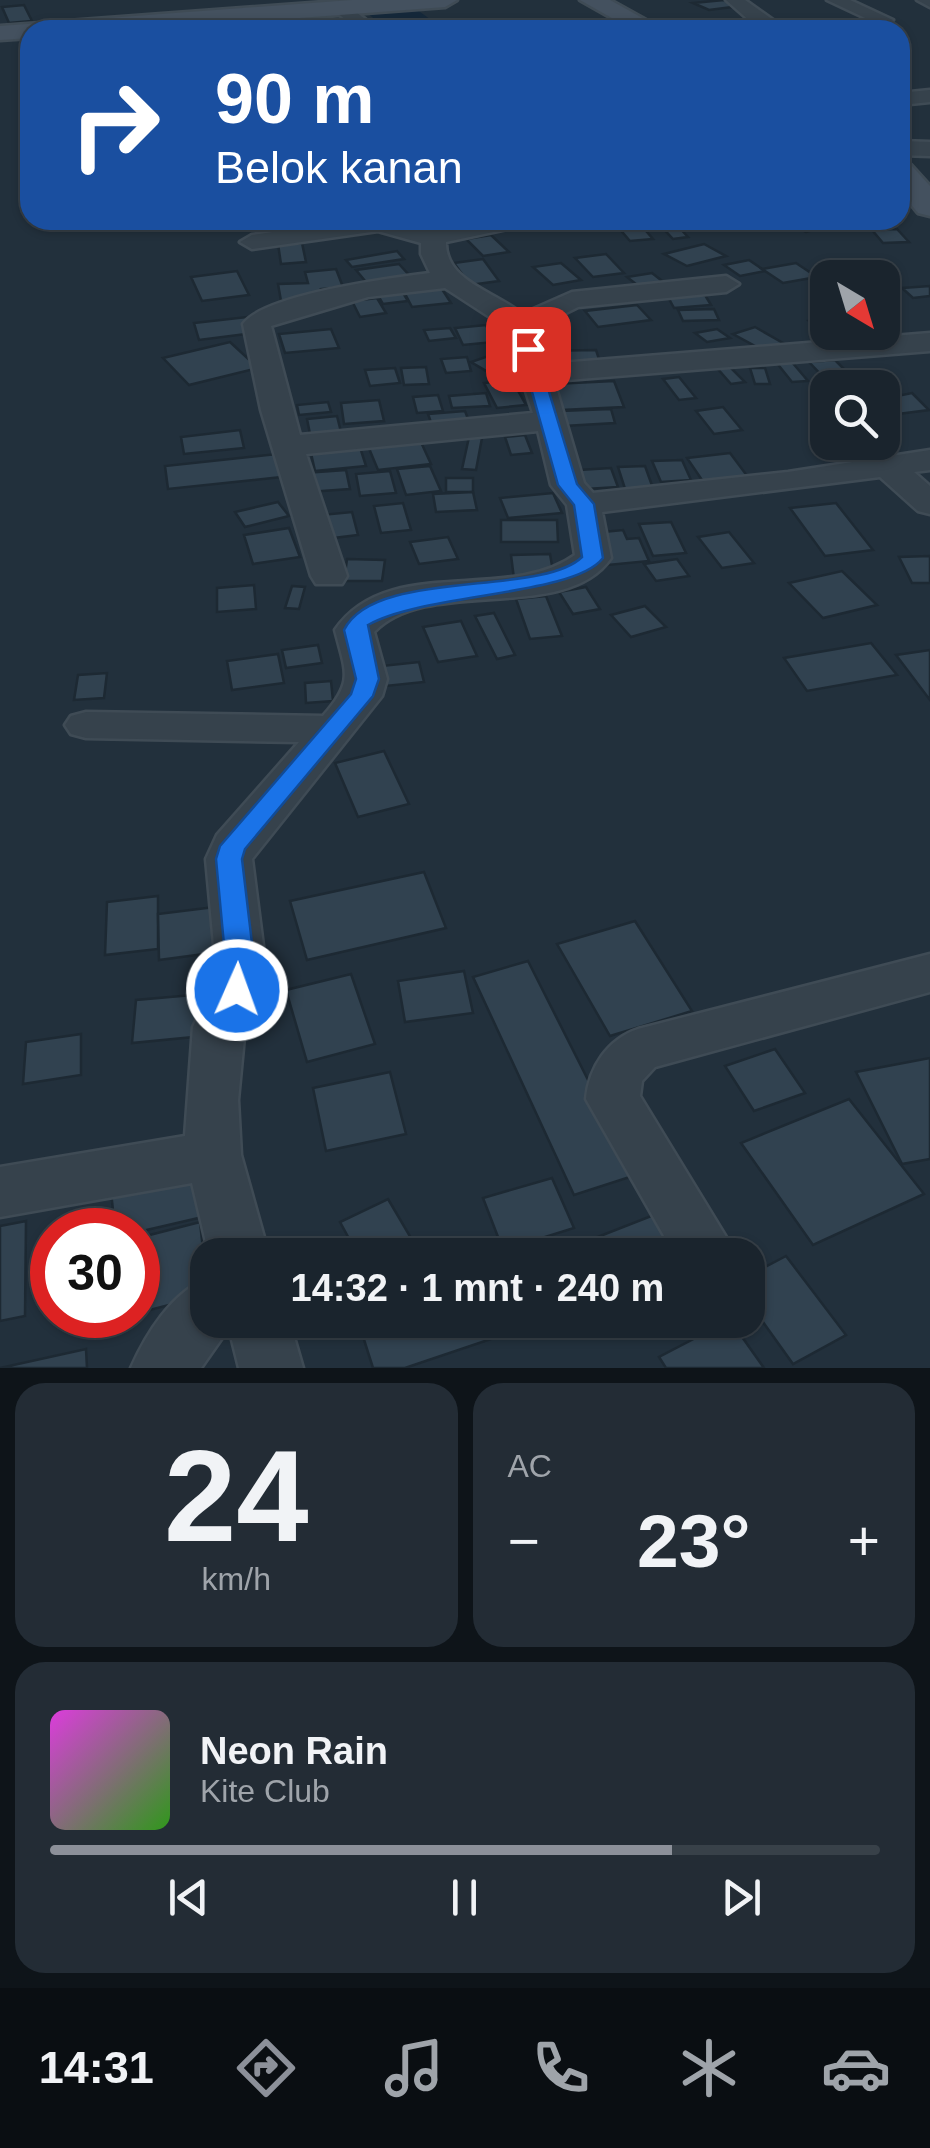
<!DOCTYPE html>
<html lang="id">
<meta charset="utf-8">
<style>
:root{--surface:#1a242d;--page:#232c35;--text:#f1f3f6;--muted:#9fa4aa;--line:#384149;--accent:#8c9099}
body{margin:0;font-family:Helvetica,sans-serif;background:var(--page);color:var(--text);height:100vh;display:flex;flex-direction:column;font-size:38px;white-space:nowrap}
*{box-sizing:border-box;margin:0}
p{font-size:32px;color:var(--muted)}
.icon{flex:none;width:55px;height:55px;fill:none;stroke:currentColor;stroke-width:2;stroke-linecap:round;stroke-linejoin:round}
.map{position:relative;height:1368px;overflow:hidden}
.panel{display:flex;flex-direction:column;gap:15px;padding:15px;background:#0e1419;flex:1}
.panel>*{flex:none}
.banner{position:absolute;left:20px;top:20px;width:890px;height:210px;border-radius:30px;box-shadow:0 2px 8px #0004,0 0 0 2px var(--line);background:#1a4fa0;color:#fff;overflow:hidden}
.needle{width:65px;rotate:142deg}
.tools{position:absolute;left:810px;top:260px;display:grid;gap:20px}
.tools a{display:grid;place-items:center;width:90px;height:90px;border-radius:20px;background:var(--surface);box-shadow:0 2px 8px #0004,0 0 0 2px var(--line);font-size:50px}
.speed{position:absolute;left:30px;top:1208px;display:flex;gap:20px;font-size:50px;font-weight:700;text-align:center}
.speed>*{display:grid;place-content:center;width:130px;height:130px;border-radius:50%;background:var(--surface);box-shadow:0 2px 8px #0004,0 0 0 2px var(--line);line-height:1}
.speed .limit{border:15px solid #d22;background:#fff;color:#111}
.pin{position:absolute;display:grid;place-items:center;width:85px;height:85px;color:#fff;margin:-42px;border-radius:20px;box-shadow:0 5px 15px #0006}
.me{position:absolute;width:110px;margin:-55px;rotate:2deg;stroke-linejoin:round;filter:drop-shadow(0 0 8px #0008)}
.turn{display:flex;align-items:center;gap:35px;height:210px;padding:0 30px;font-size:45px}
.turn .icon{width:130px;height:130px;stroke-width:2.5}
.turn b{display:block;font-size:70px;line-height:85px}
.big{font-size:75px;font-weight:700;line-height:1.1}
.panel .tile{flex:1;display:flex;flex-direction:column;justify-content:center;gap:15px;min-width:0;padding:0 35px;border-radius:30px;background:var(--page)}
.panel .dial{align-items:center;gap:0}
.dial b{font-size:130px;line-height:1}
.song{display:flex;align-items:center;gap:30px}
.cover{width:120px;height:120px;border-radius:15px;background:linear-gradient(135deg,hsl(300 70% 55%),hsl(110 70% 35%))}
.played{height:10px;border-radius:5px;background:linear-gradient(90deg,var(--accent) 75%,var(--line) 75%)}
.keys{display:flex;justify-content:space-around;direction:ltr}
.heat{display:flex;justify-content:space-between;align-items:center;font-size:55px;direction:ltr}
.panel .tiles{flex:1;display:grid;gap:15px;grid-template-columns:1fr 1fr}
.tile:last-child{grid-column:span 2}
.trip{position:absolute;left:190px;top:1238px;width:575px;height:100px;border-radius:30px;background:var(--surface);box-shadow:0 2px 8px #0004,0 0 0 2px var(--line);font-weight:700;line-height:100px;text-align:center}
.tabs{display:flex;height:160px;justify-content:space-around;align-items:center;background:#0a0e12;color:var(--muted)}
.tabs .icon{width:70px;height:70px}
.tabs .selected{color:var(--accent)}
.tabs b{font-size:45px;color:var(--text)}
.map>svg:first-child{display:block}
</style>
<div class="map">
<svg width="930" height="1368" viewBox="0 0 930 1368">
<rect width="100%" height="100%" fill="#22303c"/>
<!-- water -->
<path fill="#15283a" d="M416,9l29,21h-56l-21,-16z"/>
<!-- building -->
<g fill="#314250" stroke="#1d2933" stroke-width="2.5">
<path d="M724,0l16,6 -31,4 -16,-7z"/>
<path d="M24,5l8,16 -23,2 -7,-16z"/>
<path d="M292,220l6,7 -29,4 -4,-4 -17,2 -5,-7z"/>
<path d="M781,220h24l17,8 -16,4z"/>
<path d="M675,223l13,14 -15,2 -14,-15z"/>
<path d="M640,224l13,15 -23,2 -13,-15z"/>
<path d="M897,229l12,13 -26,1 -11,-13z"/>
<path d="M491,235l18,17 -26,4 -17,-17z"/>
<path d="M302,243l4,19 -25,2 -3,-20z"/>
<path d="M704,244l22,12 -39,10 -23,-12z"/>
<path d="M397,251l7,8 -52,8 -6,-7z"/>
<path d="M606,254l18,19 -31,4 -18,-19z"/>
<path d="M483,259l16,22 -29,4 -16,-22z"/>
<path d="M749,260l16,11 -25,5 -16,-11z"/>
<path d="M561,263l20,17 -28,5 -20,-18z"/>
<path d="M796,263l21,14 -34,6 -21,-14z"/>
<path d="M399,264l10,11 -43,7 -10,-12z"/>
<path d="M336,269l7,18 -22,2 2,9 -42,3 -3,-17 30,-1 -3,-11z"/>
<path d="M237,271l12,24 -47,6 -11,-24z"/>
<path d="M652,273l14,11 -25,4 -14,-11z"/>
<path d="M440,286l11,17 -39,4 -9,-17z"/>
<path d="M930,286v10l-17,2 -11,-10z"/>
<path d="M400,288l8,13 -25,3 -8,-14z"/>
<path d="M705,295l6,10 -37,3 -6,-11z"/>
<path d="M377,298l9,15 -26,4 -8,-16z"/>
<path d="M637,305l14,15 -53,7 -13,-16z"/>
<path d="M714,309l5,11 -36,1 -5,-11z"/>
<path d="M247,317l7,16 -55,7 -5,-17z"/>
<path d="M828,319v13h25l12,12 -28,3 -28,-26z"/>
<path d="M486,325l8,17 -31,3 -8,-17z"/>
<path d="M755,327l35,20 -22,6 -35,-19z"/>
<path d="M450,328l6,10 -27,3 -5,-11z"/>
<path d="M331,329l8,19 -54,5 -6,-19z"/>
<path d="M717,329l13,9 -23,4 -12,-9z"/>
<path d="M230,342l28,26 -69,17 -26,-27z"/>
<path d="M596,350l4,12 -58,2 -3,-13z"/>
<path d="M500,352l17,9 -29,11 -17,-10z"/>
<path d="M467,357l4,14 -25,2 -5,-14z"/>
<path d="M835,360l22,22 -26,3 -22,-23z"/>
<path d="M791,361l17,20 -16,1 -16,-20z"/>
<path d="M426,367l3,17 -25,1 -3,-17z"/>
<path d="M730,367l15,15 -14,2 -14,-16z"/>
<path d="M395,368l5,15 -30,3 -5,-16z"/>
<path d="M750,368h15l5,16h-15z"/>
<path d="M679,377l17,21 -17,2 -16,-21z"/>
<path d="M512,380l14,25 -29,3 -13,-25z"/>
<path d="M614,381l10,26 -63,3 -8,-26z"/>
<path d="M486,393l4,13 -38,2 -3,-12z"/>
<path d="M912,393l17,17 -31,4 -16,-15z"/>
<path d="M438,395l5,16 -26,2 -4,-16z"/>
<path d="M379,400l5,21 -40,3 -3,-21z"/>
<path d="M328,402l3,10 -32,3 -2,-10z"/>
<path d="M723,407l19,23 -28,4 -18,-23z"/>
<path d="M611,409l4,14 -51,3 -4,-15z"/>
<path d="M465,411l5,13 -37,4 -5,-14z"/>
<path d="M337,416l5,20 -31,3 -4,-20z"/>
<path d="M240,430l4,18 -60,6 -3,-17z"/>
<path d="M525,435l7,18 -21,2 -6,-18z"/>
<path d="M469,437l13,1 -6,32 -14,-1z"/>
<path d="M420,440l11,24 -53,6 -10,-24z"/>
<path d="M359,444l7,22 -51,5 -5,-22z"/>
<path d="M286,453l5,23 -123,13 -3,-23z"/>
<path d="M730,453l18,24 -44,6 -17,-25z"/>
<path d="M682,460l9,20 -30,2 -9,-21z"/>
<path d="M430,466l11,25 -35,4 -9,-26z"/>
<path d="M645,466l9,25 -28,1 -8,-25z"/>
<path d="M611,468l7,19 -32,2 -7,-19z"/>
<path d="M346,470l4,19 -42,3 -4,-19z"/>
<path d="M390,471l6,22 -36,3 -4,-22z"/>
<rect x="446" y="478" width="27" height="14"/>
<path d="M473,492l4,18 -41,2 -3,-18z"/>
<path d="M553,493l9,20 -54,5 -8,-20z"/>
<path d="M278,502l11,14 -44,11 -10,-15z"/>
<path d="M403,503l8,27 -30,3 -7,-27z"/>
<path d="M836,503l37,47 -48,6 -35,-48z"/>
<path d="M352,512l6,23 -33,4 -4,-24z"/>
<path d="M501,520h56l1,22h-57z"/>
<path d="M671,522l15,31 -33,3 -14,-32z"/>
<path d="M289,528l11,29 -47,7 -9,-29z"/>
<path d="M623,530l4,9 12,-1 10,23 -41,4 -9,-23 4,-10z"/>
<path d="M729,532l25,31 -32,5 -24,-31z"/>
<path d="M448,537l10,22 -39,5 -9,-22z"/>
<path d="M550,554l4,23 -40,2 -3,-24z"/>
<path d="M930,556v27h-18l-13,-26z"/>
<path d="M347,559l38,1 -3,21h-38z"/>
<path d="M677,559l12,17 -33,5 -12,-17z"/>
<path d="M842,571l35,34 -54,13 -34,-35z"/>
<path d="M254,585l2,24 -39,3v-24z"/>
<path d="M292,586l13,1 -6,22 -14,-1z"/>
<path d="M586,587l14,22 -27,5 -14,-22z"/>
<path d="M546,596l16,40 -32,3 -14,-40z"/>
<path d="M645,606l21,21 -35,10 -20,-22z"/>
<path d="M494,613l21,42 -18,4 -22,-43z"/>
<path d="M461,621l16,35 -39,6 -15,-35z"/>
<path d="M871,643l26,32 -90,16 -23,-33z"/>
<path d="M318,645l4,18 -36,5 -4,-18z"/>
<path d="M930,650v50l-34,-45z"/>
<path d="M278,654l6,29 -52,7 -5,-29z"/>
<path d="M419,662l5,20 -48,5 -4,-20z"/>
<path d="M107,673l-3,25 -30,2 4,-25z"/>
<path d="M331,681l2,20 -27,2 -1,-20z"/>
<path d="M384,751l25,53 -51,13 -23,-54z"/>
<path d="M424,872l22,56 -139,32 -17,-59z"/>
<path d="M158,896v53l-53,6 2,-53z"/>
<path d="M231,905l3,45 -75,10 -1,-46z"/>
<path d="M635,921l57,90 -82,25 -53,-92z"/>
<path d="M528,961l108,214 -62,20 -101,-218z"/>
<path d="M464,971l9,42 -68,9 -7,-41z"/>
<path d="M351,974l24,70 -68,18 -21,-72z"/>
<path d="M215,993l-1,42 -82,8 4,-43z"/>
<path d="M81,1034v41l-58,9 3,-42z"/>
<path d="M775,1049l30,44 -51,18 -29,-45z"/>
<path d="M930,1058v101l-28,5 -46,-92z"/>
<path d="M390,1072l16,62 -80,17 -13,-63z"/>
<path d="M849,1099l75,95 -111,51 -72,-102z"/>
<path d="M211,1159l9,54 -82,19 -23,-2 -5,-48z"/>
<path d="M552,1178l22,50 -71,22 -20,-52z"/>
<path d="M388,1199l33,56h-63l-18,-33z"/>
<path d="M669,1209l27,46h-126l-3,-6z"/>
<path d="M26,1221l-1,95 -25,5v-95z"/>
<path d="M200,1222l8,73 -70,18v-75z"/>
<path d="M786,1256l60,79 -53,29 -45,-63v-25z"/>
<path d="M370,1320h117l7,18 -89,30h-32l-14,-44z"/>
<path d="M730,1320l34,48h-98l-7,-11z"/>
<path d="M86,1349l1,19h-87z"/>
</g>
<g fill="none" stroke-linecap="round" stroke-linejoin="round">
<defs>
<g id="street">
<path d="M726,0h19l31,22 2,8h-18z"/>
<path d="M827,0h23l43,20 -15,4z"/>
<path d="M917,0h13v7z"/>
<path d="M341,4l6,1 32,25h-20l-27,-21z"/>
<path d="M930,90v12l-30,3v-12z"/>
<path d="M900,141l30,1v14l-30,-1z"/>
<path d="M355,220h36l40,11 48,-11h50l-3,5 -80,17c-1,40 51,50 76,72l50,-22 154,-16 13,8 -13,8 -148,15 -44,22 14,35 382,-31v18l-376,30 30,102 9,10 195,-21 142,-22v20l-16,2 16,14v28l-12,-3 -38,-34 -278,35 9,46c-47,67 -182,17 -237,74l13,47 -5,17 -130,163 15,118 -22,50 -7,73 3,55 28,100h-60l-17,-72 -192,34v-50l185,-31 8,-109 24,-50 -11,-118 11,-24 82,-93 -213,-4 -15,-4 -6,-9 6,-9 15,-4 237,4c31,-35 23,-43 12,-86 53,-77 172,-26 240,-75l-8,-50 -16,-20 -13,-54 -232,23 41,122 -5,8h-26l-5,-8 -50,-166 -18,-86c22,-30 148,-46 187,-51l-9,-19v-11l-43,-12 -126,18 -12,-7 12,-7zM445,288l60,39 28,86 -233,22 -29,-109 97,-29z"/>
<path d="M930,954v38l-275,75 -13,14 -2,15 97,159h-62l-89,-156c3,-32 22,-60 52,-70z"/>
<path d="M208,1278v42h81l14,48h-64l-10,-40 -28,40h-70c15,-34 41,-76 77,-90z"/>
</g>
<g id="secondary">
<path d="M352,0h105l-12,7 -301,23h-114v8l-30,2v-14z"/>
<path d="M580,0h30l54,30h-31z"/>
<path d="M900,163l11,2 19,21v30l-12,-3 -18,-22z"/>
</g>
</defs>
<!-- street casing -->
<use href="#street" stroke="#3f4b55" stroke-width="5"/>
<!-- secondary casing -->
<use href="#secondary" stroke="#3f4b55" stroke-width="5"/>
<!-- street -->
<use href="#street" fill="#36424c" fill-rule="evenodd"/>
<!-- secondary -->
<use href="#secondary" fill="#44515f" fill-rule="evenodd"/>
</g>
<!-- route -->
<path fill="#1a73e8" stroke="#114b97" stroke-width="2.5" d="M528,344l8,5 41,135 17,20 9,54c-29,38 -178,35 -235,67l11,54 -6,17 -128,153 -3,10 14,118 -9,21h-20l-4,-8 4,-13 -11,-118 4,-13 131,-152 5,-15 -12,-49c30,-62 197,-33 238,-73l-8,-52 -16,-20 -38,-136z"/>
</svg>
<div class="tools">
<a><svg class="needle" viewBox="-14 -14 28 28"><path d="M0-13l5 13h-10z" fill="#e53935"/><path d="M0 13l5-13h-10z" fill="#9fa4aa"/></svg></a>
<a><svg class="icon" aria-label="search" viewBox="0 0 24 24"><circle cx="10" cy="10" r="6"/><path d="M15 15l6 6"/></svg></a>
</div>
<div class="speed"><div class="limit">30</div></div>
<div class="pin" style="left:528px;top:349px;background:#d93025"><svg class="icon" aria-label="arrive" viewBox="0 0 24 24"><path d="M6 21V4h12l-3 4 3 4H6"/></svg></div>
<svg class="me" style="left:237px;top:990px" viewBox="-20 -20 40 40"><circle r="17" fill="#1a73e8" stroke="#fff" stroke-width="3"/><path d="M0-11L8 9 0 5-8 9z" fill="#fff"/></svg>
<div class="trip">14:32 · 1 mnt · 240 m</div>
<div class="banner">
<div class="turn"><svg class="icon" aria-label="right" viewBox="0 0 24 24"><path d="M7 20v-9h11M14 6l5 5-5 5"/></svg><div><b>90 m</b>Belok kanan</div></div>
</div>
</div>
<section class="panel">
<div class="tiles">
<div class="tile dial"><b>24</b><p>km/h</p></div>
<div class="tile"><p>AC</p>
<div class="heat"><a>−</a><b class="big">23°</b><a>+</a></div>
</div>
<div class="tile">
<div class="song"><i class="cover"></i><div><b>Neon Rain</b><p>Kite Club</p></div></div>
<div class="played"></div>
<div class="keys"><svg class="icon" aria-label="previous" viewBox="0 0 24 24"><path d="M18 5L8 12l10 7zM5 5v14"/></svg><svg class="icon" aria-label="pause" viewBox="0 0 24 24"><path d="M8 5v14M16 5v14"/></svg><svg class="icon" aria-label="next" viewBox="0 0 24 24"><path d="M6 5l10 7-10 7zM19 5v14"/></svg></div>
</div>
</div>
</section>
<nav class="tabs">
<b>14:31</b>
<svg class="icon selected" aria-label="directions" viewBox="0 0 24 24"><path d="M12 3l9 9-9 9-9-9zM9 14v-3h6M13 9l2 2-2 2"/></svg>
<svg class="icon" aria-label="music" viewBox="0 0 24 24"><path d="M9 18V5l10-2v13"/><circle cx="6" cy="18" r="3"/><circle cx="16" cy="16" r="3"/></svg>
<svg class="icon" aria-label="phone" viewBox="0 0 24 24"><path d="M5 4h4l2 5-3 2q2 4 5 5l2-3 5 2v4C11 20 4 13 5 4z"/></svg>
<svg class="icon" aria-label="climate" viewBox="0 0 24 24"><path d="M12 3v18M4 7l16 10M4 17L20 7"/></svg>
<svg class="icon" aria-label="car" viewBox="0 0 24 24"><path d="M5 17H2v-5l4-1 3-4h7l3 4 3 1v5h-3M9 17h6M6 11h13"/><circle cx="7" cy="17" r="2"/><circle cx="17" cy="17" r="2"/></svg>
</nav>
